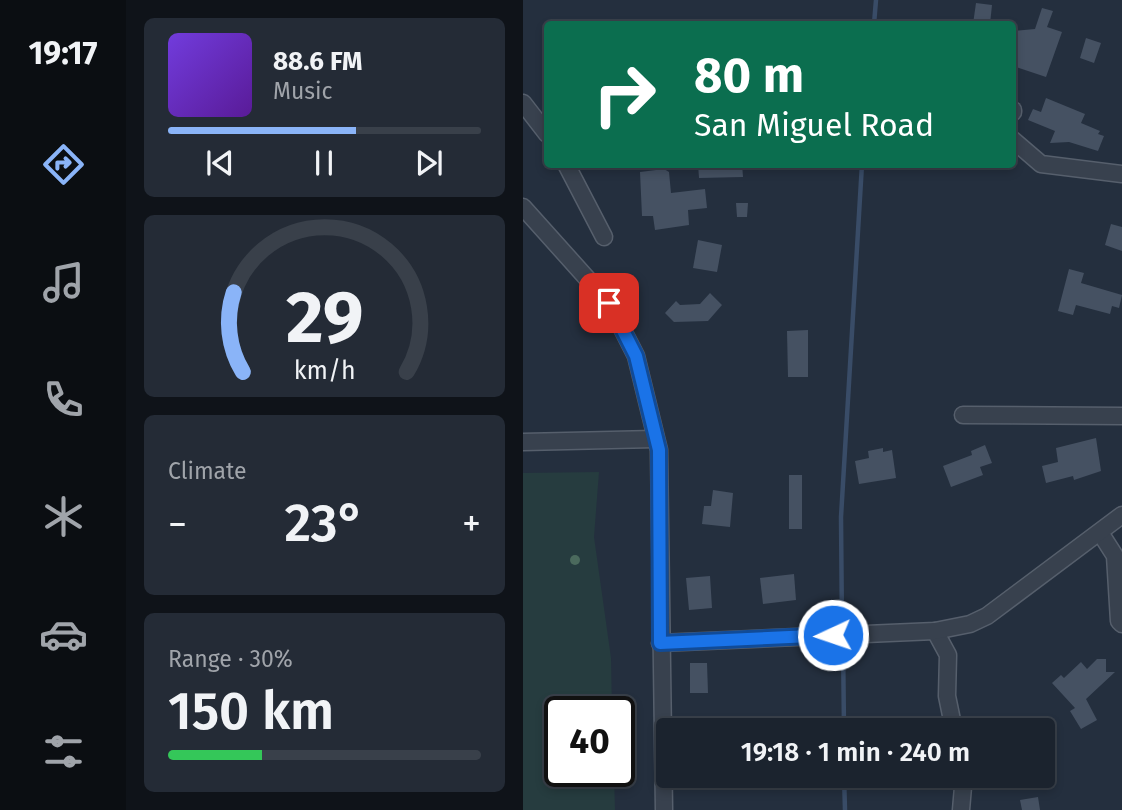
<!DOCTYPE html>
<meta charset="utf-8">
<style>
:root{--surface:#1b232e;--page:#242b36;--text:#f1f3f6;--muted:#a0a4aa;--line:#39404a;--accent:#8ab4f8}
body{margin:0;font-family:"Fira Sans",sans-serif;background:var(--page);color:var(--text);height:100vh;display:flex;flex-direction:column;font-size:26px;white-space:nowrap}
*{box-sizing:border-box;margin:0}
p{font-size:23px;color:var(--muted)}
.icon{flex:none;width:38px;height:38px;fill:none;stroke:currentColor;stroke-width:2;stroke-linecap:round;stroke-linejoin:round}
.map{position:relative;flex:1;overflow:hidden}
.drawer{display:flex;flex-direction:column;gap:18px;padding:18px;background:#0f1319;width:397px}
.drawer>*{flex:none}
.top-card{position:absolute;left:21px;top:21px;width:472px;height:147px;border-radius:7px;box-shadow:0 4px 10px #0003,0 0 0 2px var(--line);background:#0b6e4f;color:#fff;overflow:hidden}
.speed{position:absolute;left:21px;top:696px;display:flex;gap:14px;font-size:35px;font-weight:700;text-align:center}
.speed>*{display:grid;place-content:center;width:91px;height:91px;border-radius:50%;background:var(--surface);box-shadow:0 4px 10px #0003,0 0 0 2px var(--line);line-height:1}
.speed .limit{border:4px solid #111;border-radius:10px;background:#fff;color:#111}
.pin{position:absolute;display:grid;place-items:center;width:60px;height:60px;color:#fff;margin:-30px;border-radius:14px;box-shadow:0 4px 10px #0006}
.me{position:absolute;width:77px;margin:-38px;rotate:267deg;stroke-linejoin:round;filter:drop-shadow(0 0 5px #0008)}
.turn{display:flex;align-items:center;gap:24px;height:147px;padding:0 35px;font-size:32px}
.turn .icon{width:91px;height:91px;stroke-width:2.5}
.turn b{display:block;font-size:49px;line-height:60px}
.big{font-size:52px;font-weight:600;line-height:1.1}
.drawer .tile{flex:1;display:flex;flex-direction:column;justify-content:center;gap:10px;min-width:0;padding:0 24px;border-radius:10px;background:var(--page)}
.drawer .dial{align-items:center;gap:0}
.dial svg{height:182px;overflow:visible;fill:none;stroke:var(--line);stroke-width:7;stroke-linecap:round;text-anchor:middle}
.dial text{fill:var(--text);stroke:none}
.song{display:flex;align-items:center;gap:21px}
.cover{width:84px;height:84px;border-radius:10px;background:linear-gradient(135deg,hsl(260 70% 55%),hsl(270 70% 35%))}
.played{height:7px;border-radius:4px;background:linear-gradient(90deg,var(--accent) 60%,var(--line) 60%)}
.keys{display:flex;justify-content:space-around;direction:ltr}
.heat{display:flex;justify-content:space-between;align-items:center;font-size:38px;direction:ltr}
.charge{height:10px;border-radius:5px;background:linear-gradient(90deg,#34c759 30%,var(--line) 0)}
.trip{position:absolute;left:133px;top:718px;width:399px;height:70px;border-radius:7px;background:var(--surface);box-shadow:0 4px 10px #0003,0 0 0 2px var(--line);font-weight:600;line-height:70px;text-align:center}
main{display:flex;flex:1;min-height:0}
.tabs{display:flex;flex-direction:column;width:126px;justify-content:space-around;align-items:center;background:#0b0e12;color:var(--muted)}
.tabs .icon{width:49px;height:49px}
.tabs .active{color:var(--accent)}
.tabs b{font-size:32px;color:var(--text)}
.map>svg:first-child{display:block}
</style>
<main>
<nav class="tabs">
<b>19:17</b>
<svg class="icon active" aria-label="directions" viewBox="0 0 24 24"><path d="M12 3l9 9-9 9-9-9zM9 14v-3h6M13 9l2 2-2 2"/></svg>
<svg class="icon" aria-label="music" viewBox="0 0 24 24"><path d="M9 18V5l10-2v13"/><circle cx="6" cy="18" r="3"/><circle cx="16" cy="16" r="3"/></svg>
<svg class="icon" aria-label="phone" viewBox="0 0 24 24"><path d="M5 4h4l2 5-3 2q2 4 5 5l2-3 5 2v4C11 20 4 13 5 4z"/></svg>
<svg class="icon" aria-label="climate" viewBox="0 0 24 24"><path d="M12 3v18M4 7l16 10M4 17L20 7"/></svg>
<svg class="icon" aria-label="car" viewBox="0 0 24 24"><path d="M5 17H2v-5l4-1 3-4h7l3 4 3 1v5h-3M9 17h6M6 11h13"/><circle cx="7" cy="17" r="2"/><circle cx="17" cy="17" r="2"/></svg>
<svg class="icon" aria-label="filters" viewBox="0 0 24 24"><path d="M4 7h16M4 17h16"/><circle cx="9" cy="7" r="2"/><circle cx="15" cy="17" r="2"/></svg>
</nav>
<section class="drawer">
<div class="tile">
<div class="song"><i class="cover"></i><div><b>88.6 FM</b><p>Music</p></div></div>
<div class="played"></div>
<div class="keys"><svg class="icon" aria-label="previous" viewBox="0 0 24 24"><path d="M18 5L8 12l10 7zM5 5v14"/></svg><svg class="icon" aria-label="pause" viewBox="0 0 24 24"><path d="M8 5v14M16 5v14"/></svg><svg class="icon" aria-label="next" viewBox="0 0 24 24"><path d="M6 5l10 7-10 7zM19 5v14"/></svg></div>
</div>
<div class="tile dial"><svg viewBox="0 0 100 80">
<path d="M14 69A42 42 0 1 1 86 69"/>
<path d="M14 69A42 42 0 0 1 10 34" stroke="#8ab4f8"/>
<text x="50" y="56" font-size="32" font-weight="700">29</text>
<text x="50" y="72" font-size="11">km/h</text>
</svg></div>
<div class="tile"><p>Climate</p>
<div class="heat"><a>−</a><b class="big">23°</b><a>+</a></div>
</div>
<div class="tile"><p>Range · 30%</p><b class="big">150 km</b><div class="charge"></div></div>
</section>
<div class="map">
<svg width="599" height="810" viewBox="0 0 599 810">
<rect width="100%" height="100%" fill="#242f3e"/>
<!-- green -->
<path fill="#263c3f" d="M76,472l-5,65 17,121 1,54h-52v60h54l1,38h-92v-337z"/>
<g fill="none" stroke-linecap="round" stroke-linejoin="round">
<!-- stream -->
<g stroke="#394c67" stroke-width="4.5">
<path d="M351,24l2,-24"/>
<path d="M319,631l-1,-114 21,-353"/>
<path d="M320,640l1,90"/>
<path d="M321,775l1,35"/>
</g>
</g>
<!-- building -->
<g fill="#455162">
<path d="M453,3l16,2 -2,19h-17z"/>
<path d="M519,8l11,3 -6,16 15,5 -16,45 -33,-11v-35l22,-2z"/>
<path d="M563,38l15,5 -7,20 -14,-5z"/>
<path d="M523,98l39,16 -4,9 19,8 -2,3 6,2 -6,15 -29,-9 -19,1 5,-12 -27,-11 5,-11 8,3z"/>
<path d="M175,164h44l1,13 -44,1z"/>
<path d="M141,169l5,3 2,21 34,-4 2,19 -19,2 1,15 -34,5 -2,-14h-11l-2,-44z"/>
<path d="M213,203h12l-1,14h-10z"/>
<path d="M588,224l11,3v24l-17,-6z"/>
<path d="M175,240l24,5 -5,27 -24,-4z"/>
<path d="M546,269l15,4 -3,10 41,12 -3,13 -7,-2 -2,8 -34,-9 -3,10 -15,-4z"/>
<path d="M187,293l12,12 -14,16 -34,1 -9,-9 11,-12 4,4 20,-1z"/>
<path d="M285,330v47h-20l-1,-46z"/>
<path d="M573,438l5,33 -27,9 -1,-4 -27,7 -4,-17 16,-4 -2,-14z"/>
<path d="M462,445l7,18 -12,4 3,8 -32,12 -8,-21 29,-11 -1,-4z"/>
<path d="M360,448v4l9,-2 4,28 -37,6 -4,-23 14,-3 -1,-7z"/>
<rect x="266" y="475" width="13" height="54"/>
<path d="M190,490l20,3 -3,34 -28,-3 2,-18h7z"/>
<path d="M271,574l2,26 -33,4 -3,-26z"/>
<path d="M187,576l2,32 -23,2 -3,-32z"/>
<path d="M574,659h9v13h9l-29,27 11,21 -16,9 -11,-18 5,-3 -23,-25 9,-8 3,3 17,-16 6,7z"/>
<path d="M167,663h17l1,30h-18z"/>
<path d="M515,797l2,13h-18l-2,-10z"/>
</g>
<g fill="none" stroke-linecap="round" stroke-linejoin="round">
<defs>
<g id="minor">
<path d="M0,103l24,31"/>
<path d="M490,112v-2"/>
<path d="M490,140l28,24 81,10"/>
<path d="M43,164l38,73"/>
<path d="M0,207l86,96 27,53 23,94 5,360"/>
<path d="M440,415l159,1"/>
<path d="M0,442l132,-3"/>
<path d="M578,534l14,22 4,65 3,3"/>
<path d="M412,631l13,24 -1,41 7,34"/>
<path d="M137,643l275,-12 35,-7 17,-8 135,-101"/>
<path d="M438,810l3,-35"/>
</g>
</defs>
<!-- minor casing -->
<use href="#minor" stroke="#565f6c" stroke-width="19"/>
<!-- minor -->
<use href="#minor" stroke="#38414e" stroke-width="16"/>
</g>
<!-- trees -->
<circle fill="#4b6a5d" cx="52" cy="560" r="5"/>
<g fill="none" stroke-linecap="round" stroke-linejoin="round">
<defs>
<path id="route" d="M86,303l27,53 23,94 1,193 173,-8"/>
</defs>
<!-- route casing -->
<use href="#route" stroke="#114b97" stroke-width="18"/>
<!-- route -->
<use href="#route" stroke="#1a73e8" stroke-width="12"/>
</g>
</svg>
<div class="speed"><div class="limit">40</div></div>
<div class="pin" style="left:86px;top:303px;background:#d93025"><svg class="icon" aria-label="arrive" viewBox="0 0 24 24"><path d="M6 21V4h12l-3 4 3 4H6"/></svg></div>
<svg class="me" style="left:310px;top:635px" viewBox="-20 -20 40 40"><circle r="17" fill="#1a73e8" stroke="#fff" stroke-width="3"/><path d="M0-11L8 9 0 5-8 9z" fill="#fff"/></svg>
<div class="trip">19:18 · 1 min · 240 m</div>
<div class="top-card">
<div class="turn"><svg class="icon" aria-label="right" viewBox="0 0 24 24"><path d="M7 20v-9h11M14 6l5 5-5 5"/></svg><div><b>80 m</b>San Miguel Road</div></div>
</div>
</div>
</main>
